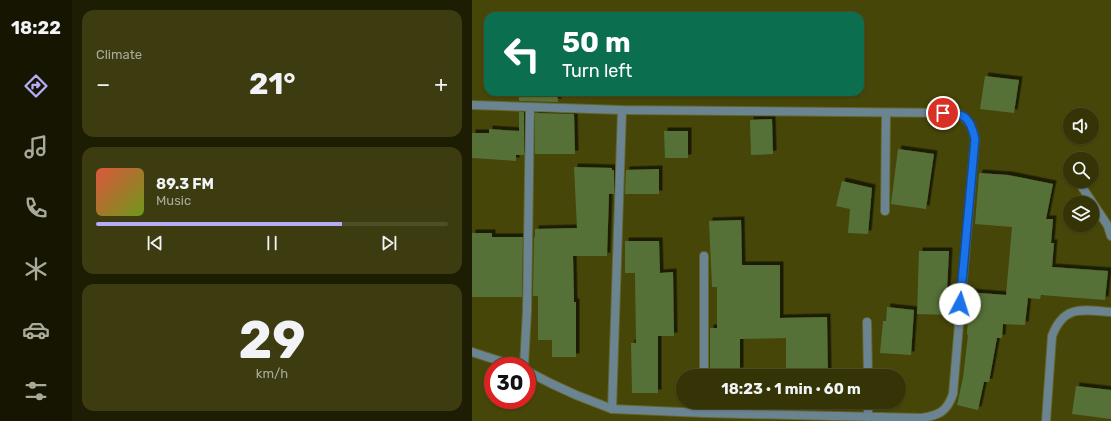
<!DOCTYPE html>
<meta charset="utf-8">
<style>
:root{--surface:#343406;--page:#3c3c10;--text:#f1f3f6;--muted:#a9aa9b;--line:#4e4f28;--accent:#b6acf8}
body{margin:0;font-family:Rubik,sans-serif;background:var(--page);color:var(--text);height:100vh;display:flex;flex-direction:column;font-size:15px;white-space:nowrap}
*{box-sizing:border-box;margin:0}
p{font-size:13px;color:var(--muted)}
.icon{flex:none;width:22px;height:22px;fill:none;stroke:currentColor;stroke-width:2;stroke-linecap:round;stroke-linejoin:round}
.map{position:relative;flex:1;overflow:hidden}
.drawer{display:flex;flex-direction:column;gap:10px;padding:10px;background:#1d1d03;width:400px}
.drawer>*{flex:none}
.banner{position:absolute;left:12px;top:12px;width:380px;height:84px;border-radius:12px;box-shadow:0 1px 3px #0004,0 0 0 1px var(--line);background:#0b6e4f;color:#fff;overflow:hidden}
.fabs{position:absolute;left:591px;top:108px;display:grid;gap:8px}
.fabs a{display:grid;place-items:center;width:36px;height:36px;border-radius:50%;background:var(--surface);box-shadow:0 1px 3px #0004,0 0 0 1px var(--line);font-size:20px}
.speed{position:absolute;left:12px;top:357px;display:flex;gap:8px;font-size:20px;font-weight:700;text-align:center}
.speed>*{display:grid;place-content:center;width:52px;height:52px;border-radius:50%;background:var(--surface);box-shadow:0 1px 3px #0004,0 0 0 1px var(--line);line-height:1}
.speed .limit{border:6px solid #d22;background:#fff;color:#111}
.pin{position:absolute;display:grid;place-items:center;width:34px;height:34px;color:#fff;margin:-17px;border:2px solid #fff;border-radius:50%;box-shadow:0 1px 4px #0007}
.me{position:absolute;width:44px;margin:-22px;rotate:5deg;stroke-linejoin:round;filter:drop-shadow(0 0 3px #0008)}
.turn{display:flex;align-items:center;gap:14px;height:84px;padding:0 12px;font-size:18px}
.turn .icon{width:52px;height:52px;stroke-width:2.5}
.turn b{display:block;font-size:28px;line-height:34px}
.big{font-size:30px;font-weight:700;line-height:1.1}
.drawer .card{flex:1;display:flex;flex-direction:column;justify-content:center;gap:6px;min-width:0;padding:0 14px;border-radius:12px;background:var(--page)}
.drawer .dial{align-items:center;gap:0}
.dial b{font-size:52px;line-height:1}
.song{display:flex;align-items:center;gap:12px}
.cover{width:48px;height:48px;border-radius:6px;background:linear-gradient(135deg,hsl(10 70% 55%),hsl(80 70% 35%))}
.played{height:4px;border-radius:2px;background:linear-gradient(90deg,var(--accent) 70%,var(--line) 70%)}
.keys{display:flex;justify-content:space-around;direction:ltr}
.heat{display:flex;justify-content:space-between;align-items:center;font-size:22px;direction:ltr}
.trip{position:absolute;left:204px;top:369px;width:230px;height:40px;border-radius:20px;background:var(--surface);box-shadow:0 1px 3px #0004,0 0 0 1px var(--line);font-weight:700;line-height:40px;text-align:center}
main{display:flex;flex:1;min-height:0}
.tab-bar{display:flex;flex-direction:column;width:72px;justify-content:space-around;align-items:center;background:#151502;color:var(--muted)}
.tab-bar .icon{width:28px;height:28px}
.tab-bar .current{color:var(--accent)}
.tab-bar b{font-size:18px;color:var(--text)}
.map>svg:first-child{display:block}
</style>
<main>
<nav class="tab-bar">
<b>18:22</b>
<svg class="icon current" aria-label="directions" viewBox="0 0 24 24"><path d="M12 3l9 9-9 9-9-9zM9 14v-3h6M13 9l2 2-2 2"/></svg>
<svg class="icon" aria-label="music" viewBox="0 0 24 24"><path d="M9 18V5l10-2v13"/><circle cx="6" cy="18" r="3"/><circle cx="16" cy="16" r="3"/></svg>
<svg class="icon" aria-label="phone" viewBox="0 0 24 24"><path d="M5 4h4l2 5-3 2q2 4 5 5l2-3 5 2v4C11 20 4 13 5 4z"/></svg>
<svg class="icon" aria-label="climate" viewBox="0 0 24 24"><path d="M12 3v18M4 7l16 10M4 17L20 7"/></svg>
<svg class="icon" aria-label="car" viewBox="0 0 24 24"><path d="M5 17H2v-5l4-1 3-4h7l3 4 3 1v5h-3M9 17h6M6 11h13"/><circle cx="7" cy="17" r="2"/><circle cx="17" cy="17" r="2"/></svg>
<svg class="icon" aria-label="filters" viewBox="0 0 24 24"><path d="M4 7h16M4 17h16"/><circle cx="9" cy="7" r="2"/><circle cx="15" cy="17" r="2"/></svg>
</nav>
<section class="drawer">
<div class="card"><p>Climate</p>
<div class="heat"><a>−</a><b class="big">21°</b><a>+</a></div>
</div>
<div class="card">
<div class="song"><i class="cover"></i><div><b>89.3 FM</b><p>Music</p></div></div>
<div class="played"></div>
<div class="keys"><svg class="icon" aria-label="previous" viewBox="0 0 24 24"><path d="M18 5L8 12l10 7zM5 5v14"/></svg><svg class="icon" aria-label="pause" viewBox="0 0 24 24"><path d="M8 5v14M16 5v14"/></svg><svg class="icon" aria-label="next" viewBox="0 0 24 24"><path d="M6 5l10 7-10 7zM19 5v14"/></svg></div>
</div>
<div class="card dial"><b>29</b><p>km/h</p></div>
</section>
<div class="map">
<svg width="639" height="421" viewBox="0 0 639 421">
<defs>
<filter id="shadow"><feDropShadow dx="3.5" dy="-3.5" stdDeviation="0" flood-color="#0009"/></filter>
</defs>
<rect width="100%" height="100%" fill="#464608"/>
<!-- building -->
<g fill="#567137" filter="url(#shadow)">
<path d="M513,76l34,4 -5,33 -34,-4z"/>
<path d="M47,92h38l1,10 -39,-1z"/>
<path d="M47,112h5v43h-8v6l-44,-3v-25h17v-4l30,2z"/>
<path d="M63,113l39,1 1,40h-40z"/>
<path d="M300,119l1,35 -22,1 -1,-35z"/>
<path d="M192,131h24v27h-23z"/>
<path d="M426,149l36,5 -8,55 -35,-5z"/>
<path d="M102,167l38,1v2h2v24h-5l-2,62h-34l1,46h2v55h-24v-17h-14v-44h-5l1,-59h1v-8l42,-1z"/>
<path d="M187,169v25h-34l1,-24z"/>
<path d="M507,173l29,2 45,9 -7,35h7l-2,24h3l-2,24 56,4 -3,29 -64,-5 -1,4 -12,-1 -3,27 -22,-1 -1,14h-5l-8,44h-5l-6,28 -21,-5 6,-27 5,-43h-1l1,-20h-3l2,-23 39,3 6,-68 -37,-3z"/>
<path d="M370,181l30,7 -4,46 -20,-1 2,-24 -14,-3z"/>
<path d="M269,220l1,45h38v53l47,-1 1,59h-42v-38l-46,1v32l-30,1v-44h7v-41h-5l-3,-66z"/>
<path d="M0,233h20v4h31l-1,60h-50z"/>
<path d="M153,241h34l1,32 13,-1 1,64h-16v57h-26l-1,-50h5l-1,-70h-10z"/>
<path d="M447,251h30l-2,39 9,1 -2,24 -37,-1z"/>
<path d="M415,307l27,3 -3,45 -31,-2 3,-32h3z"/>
<path d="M604,386l35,4v29l-39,-5z"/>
</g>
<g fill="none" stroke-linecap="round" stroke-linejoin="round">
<defs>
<g id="service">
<path d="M606,181l30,45 3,10"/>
<path d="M413,211l1,-98"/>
<path d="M395,322l1,54"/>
<path d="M396,402v15"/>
</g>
<g id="minor">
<path d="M0,105l150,5 335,3c12,7 15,12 18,26l-22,255c-6,17 -13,21 -31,24l-218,-5 -92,-4 -36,-14 -26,-12 -23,-12"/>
<path d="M232,256v120"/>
<path d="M0,352l43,14"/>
<path d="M52,366l3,-55 3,-204"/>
<path d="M232,402v11"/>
<path d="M140,409l10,-299"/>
<path d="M574,421l6,-85c12,-32 31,-26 59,-24"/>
</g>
</defs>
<!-- service casing -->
<use href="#service" stroke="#64642c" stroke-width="10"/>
<!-- minor casing -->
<use href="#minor" stroke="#64642c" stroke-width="10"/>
<!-- service -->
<use href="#service" stroke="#6b8491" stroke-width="8"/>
<!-- minor -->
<use href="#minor" stroke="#6b8491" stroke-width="8"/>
</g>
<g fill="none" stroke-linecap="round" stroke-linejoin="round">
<defs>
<path id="route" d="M471,113c22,0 27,4 32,26l-15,165"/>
</defs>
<!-- route casing -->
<use href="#route" stroke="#114b97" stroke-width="10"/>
<!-- route -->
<use href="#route" stroke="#1a73e8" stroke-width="7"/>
</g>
</svg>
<div class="fabs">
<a><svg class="icon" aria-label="sound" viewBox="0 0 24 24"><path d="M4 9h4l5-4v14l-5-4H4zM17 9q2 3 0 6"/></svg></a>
<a><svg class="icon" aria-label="search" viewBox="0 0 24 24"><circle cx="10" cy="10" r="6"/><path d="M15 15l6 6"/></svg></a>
<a><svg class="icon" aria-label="layers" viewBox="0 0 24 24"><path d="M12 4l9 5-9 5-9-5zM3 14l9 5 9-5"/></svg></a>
</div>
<div class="speed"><div class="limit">30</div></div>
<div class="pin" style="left:471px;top:113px;background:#d93025"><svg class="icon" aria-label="arrive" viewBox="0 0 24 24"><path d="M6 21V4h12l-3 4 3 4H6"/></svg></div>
<svg class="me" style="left:488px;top:304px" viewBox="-20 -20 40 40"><circle r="19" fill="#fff"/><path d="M0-13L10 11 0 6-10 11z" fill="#1a73e8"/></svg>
<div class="trip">18:23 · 1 min · 60 m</div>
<div class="banner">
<div class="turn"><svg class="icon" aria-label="left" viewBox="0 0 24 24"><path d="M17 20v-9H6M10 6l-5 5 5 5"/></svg><div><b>50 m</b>Turn left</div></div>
</div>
</div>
</main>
